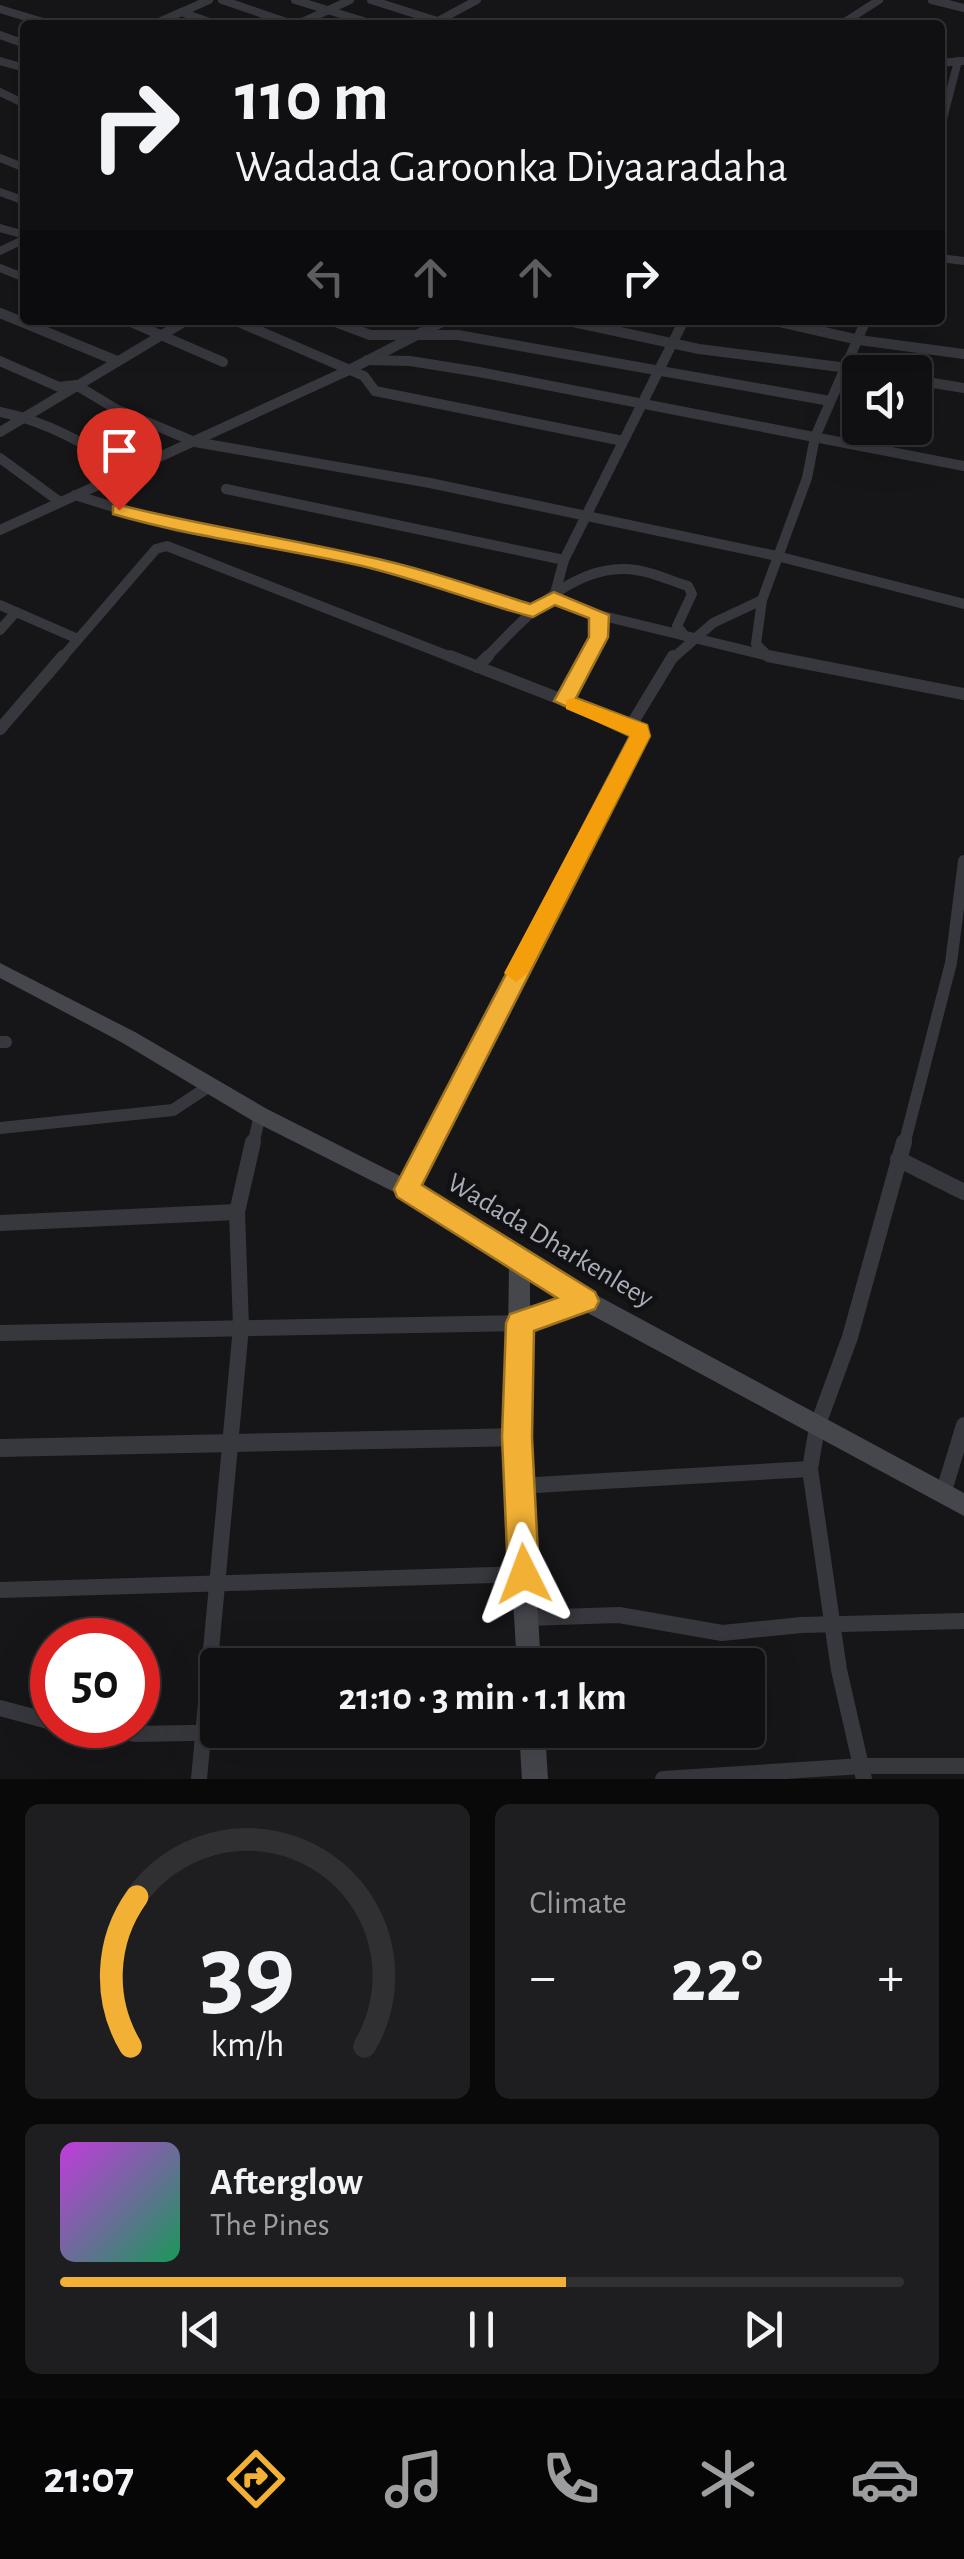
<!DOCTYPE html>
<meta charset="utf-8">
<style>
:root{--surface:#101012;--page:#1e1e20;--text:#f1f3f6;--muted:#9c9d9f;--line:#303032;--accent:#f2b134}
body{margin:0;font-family:"Alegreya Sans",sans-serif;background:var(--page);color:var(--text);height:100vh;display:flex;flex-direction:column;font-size:38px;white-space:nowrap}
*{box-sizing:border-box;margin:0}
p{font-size:32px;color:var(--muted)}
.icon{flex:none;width:55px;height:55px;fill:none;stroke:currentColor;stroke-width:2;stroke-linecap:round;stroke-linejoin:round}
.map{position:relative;height:1779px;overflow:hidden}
.drawer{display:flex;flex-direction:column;gap:25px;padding:25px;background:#09090a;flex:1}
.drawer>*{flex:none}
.top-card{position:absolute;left:20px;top:20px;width:925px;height:305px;border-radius:10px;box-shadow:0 10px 40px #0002,0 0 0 2px var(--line);background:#101012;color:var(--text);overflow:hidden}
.controls{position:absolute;left:842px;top:355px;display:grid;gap:20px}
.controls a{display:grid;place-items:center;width:90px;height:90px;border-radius:10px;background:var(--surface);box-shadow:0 10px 40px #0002,0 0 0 2px var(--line);font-size:50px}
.speed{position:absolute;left:30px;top:1618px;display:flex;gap:20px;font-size:50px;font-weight:700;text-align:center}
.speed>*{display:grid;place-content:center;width:130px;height:130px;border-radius:50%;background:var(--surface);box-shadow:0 10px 40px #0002,0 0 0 2px var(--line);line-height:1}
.speed .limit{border:15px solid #d22;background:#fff;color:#111}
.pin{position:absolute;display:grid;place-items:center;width:85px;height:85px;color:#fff;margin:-102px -42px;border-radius:50% 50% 50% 0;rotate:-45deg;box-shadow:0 0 10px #0007}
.pin .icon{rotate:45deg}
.me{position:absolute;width:110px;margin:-55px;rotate:357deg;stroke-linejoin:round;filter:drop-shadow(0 0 8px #0008)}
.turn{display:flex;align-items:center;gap:35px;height:210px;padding:0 50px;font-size:45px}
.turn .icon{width:130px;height:130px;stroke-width:2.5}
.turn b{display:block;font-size:70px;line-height:85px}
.lanes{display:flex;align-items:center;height:95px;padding:0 50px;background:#0003;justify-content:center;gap:50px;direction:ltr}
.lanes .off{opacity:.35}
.big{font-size:75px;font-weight:700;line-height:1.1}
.drawer .widget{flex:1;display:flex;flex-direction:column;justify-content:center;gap:15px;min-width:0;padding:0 35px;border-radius:15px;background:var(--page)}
.drawer .dial{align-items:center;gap:0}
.dial svg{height:260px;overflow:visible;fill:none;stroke:var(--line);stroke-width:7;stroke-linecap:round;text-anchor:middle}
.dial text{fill:var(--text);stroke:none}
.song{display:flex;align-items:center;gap:30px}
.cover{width:120px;height:120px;border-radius:15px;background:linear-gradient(135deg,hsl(290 70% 55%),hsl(150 70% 35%))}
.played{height:10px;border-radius:5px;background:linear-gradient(90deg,var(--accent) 60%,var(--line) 60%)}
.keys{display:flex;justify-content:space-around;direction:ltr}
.heat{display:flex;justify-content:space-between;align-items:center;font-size:55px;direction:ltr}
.drawer .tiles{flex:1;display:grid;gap:25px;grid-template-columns:1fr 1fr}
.widget:last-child{grid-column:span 2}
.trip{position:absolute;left:200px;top:1648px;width:565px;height:100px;border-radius:10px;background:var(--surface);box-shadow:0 10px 40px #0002,0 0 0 2px var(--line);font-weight:700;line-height:100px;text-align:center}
.tabs{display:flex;height:160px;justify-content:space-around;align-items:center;background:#060607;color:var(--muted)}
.tabs .icon{width:70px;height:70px}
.tabs .selected{color:var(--accent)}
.tabs b{font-size:45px;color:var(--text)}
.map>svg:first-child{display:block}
</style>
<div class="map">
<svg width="964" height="1779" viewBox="0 0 964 1779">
<rect width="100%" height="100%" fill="#161618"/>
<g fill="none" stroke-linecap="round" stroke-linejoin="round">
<!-- minor-far3 -->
<g stroke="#37383d" stroke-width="8">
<path d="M222,0l73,25"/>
<path d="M295,0l81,25"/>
<path d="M371,0l79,25"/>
<path d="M932,0l32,8"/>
<path d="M0,9l53,16"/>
<path d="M181,12l37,13"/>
<path d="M436,22l41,-22"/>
<path d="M152,25l57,-25"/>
<path d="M296,25l54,-25"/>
<path d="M840,25l39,-25"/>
<path d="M0,35l25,9"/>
<path d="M0,61l25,7"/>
<path d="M940,63l24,-2"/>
<path d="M0,92l25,12"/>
<path d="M940,130l18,-69"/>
<path d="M0,158l25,10"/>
<path d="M0,192l25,9"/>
<path d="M0,228l25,7"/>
<path d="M0,251l25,-12"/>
<path d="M940,258l24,3"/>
<path d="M0,268l25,10"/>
</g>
<!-- minor-far2 -->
<g stroke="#37383d" stroke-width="10">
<path d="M0,313l117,48"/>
<path d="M126,320l97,42"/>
<path d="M234,320l130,56 11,15 248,50"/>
<path d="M330,320l40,15h88l372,66"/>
<path d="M564,320l135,29 180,23"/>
<path d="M771,320l88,20 105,14"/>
<path d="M367,360l43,1 69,11 485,94"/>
<path d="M0,361l59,26 17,-2 40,24 79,33 235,41 347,73 187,48"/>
<path d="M915,380l49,8"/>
<path d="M0,412c46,9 88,33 127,58"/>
<path d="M0,432l187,-112"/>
<path d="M0,458l60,44"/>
<path d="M226,489l338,71"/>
<path d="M75,495l102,32 141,24 121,29 94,31"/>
<path d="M0,530l349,-160 97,-50"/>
<path d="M762,600l-6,44 9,9"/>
<path d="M0,605l78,34"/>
<path d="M599,615l182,44"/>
<path d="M0,630l16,-18"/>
<path d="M61,659l95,-110 11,-3 289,113"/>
<path d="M485,659c37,-38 84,-93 142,-90 21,1 41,11 61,17l4,8 -15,32 8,10"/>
<path d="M585,659l16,-33 -2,-11 -45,-18 10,-37 120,-240"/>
<path d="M672,659l41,-36 49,-23 45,-122 8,-41 51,-117"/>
</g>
<!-- minor-far1 -->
<g stroke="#37383d" stroke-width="12">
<path d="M768,656l196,38"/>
<path d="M477,667l11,-11"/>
<path d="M565,701l22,-45"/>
<path d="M630,727l43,-71"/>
<path d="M0,729l63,-73"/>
<path d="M0,1042h6"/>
<path d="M0,1128l173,-18 38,-25"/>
<path d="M253,1145l7,-30"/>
<path d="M429,1145l211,-415 -190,-74"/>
<path d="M904,1145l47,-182 13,-102"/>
</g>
<!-- minor -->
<g stroke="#37383d" stroke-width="16">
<path d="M898,1159l66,33"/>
<path d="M407,1189l24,-47"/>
<path d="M0,1223l237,-11"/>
<path d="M0,1333l520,-10"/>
<path d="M518,1486l292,-17"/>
<path d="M943,1494l21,-69"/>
<path d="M0,1590l524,-16"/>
<path d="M526,1618l93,-3 103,18 79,-8 163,-4"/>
<path d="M0,1708l52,14"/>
<path d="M91,1725l44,9 204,-4"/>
<path d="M199,1779l42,-452 -4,-115 16,-70"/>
<path d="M663,1779l199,-13h102"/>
<path d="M864,1779l-25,-109 -29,-201 7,-42 33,-90 54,-195"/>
</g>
<!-- tertiary -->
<path fill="#37383d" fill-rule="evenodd" d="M517,1428l7,3 3,6 -3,6 -7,3 -517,11v-18z"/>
<!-- secondary -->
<g fill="#45474d" fill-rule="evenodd">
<path d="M0,963l135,69 132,77 147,74 160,100 390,210v23l-380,-205 -54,18v157l11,179h-24l-11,-179 3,-221 -109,-70 -147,-74 -132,-79 -121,-64zM530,1279l28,18 5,2 -33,11z"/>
<path d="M519,1730h26l3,49h-26z"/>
</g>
</g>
<!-- route -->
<path fill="#f2b134" stroke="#9d7322" stroke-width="2.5" d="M119,505c80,20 161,32 241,50 58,12 114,31 170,49l24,-12 55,23 -1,22 -32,61 71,27 3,11 -228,449 173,107 4,9 -4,8 -61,22 -2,106 7,137 -4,11 -11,5 -12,-5 -4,-11 -6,-137 4,-114 4,-9 47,-16 -160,-101 -3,-8 236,-453 -76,-35 35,-64v-19l-34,-13 -22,12c-58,-15 -112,-37 -171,-51 -83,-19 -167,-28 -249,-52v-8z"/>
<!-- slow -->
<path fill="#f59e0b" d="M573,698l74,27 3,11 -122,237 -12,9 -12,-9 126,-237 -64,-27v-9z"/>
<g text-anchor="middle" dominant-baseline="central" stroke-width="10" stroke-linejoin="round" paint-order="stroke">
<!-- street labels -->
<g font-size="28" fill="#a8adb8" stroke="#111113">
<text transform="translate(550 1241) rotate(31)">Wadada Dharkenleey</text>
</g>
</g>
</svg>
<div class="controls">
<a><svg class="icon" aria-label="sound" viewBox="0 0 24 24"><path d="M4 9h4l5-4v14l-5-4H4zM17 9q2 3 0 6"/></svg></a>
</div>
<div class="speed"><div class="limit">50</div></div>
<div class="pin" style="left:119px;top:510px;background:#d93025"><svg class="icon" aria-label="arrive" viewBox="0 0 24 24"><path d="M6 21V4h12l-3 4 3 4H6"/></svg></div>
<svg class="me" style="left:524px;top:1574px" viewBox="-20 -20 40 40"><path d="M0-17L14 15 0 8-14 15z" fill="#f2b134" stroke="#fff" stroke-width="4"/></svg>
<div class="trip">21:10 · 3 min · 1.1 km</div>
<div class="top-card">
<div class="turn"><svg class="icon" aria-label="right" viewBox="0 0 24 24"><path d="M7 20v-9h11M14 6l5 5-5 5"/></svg><div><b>110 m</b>Wadada Garoonka Diyaaradaha</div></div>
<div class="lanes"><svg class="icon off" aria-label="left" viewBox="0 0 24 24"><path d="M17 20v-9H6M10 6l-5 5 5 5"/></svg><svg class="icon off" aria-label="ahead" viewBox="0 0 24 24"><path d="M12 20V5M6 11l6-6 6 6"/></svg><svg class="icon off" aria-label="ahead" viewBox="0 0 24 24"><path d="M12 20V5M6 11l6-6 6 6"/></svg><svg class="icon" aria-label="right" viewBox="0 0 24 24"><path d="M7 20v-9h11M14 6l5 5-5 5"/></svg></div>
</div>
</div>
<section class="drawer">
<div class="tiles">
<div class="widget dial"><svg viewBox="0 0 100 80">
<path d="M14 69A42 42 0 1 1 86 69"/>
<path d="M14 69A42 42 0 0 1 16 23" stroke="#f2b134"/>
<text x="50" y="56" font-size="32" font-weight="700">39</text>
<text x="50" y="72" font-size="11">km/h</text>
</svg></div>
<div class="widget"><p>Climate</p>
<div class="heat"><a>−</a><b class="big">22°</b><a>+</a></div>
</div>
<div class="widget">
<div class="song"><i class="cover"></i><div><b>Afterglow</b><p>The Pines</p></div></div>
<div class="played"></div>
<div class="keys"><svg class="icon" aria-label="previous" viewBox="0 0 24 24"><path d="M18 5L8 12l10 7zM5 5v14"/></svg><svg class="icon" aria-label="pause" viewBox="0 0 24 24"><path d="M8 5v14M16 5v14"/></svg><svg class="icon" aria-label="next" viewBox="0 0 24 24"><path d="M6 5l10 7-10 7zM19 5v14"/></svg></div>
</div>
</div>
</section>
<nav class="tabs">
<b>21:07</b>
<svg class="icon selected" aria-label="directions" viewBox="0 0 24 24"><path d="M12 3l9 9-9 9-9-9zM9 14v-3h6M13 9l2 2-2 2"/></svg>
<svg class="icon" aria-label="music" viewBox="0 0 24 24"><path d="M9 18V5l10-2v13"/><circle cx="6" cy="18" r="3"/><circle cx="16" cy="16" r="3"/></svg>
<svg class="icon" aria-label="phone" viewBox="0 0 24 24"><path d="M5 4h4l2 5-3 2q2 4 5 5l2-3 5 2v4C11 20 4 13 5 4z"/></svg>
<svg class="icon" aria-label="climate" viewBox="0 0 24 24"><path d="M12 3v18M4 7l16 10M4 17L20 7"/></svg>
<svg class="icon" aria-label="car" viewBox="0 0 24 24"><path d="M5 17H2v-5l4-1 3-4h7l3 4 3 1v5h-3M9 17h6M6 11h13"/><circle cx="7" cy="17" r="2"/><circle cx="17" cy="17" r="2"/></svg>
</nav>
